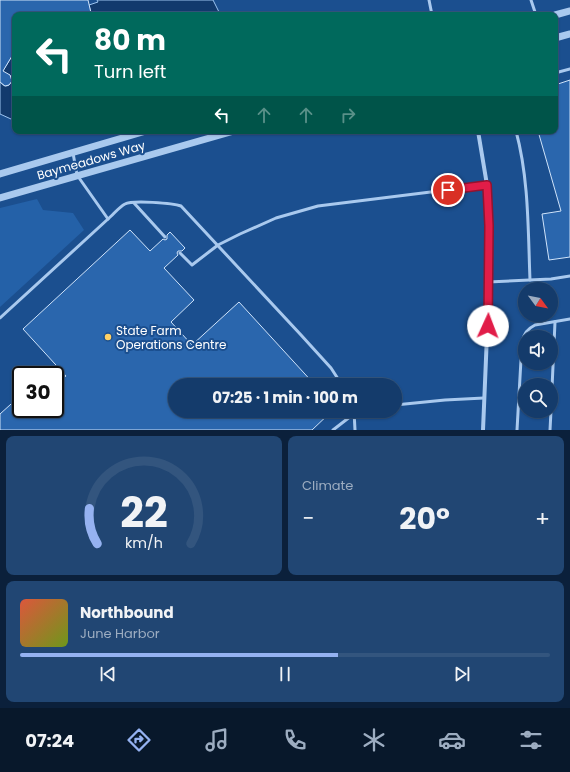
<!DOCTYPE html>
<meta charset="utf-8">
<style>
:root{--surface:#143b6b;--page:#214673;--text:#f1f3f6;--muted:#9dadc1;--line:#33557e;--accent:#95b2f1}
body{margin:0;font-family:Poppins,sans-serif;background:var(--page);color:var(--text);height:100vh;display:flex;flex-direction:column;font-size:15px;white-space:nowrap}
*{box-sizing:border-box;margin:0}
p{font-size:13px;color:var(--muted)}
.icon{flex:none;width:22px;height:22px;fill:none;stroke:currentColor;stroke-width:2;stroke-linecap:round;stroke-linejoin:round}
.map{position:relative;height:430px;overflow:hidden}
.panel{display:flex;flex-direction:column;gap:6px;padding:6px;background:#0b203b;flex:1}
.panel>*{flex:none}
.top-card{position:absolute;left:12px;top:12px;width:546px;height:122px;border-radius:8px;box-shadow:0 1px 3px #0004,0 0 0 1px var(--line);background:#00695c;color:#fff;overflow:hidden}
.needle{width:26px;rotate:122deg}
.buttons{position:absolute;left:518px;top:282px;display:grid;gap:8px}
.buttons a{display:grid;place-items:center;width:40px;height:40px;border-radius:50%;background:var(--surface);box-shadow:0 1px 3px #0004,0 0 0 1px var(--line);font-size:20px}
.speed{position:absolute;left:12px;top:366px;display:flex;gap:8px;font-size:20px;font-weight:700;text-align:center}
.speed>*{display:grid;place-content:center;width:52px;height:52px;border-radius:50%;background:var(--surface);box-shadow:0 1px 3px #0004,0 0 0 1px var(--line);line-height:1}
.speed .limit{border:2px solid #111;border-radius:6px;background:#fff;color:#111}
.pin{position:absolute;display:grid;place-items:center;width:34px;height:34px;color:#fff;margin:-17px;border:2px solid #fff;border-radius:50%;box-shadow:0 1px 4px #0007}
.me{position:absolute;width:44px;margin:-22px;rotate:2deg;stroke-linejoin:round;filter:drop-shadow(0 0 3px #0008)}
.turn{display:flex;align-items:center;gap:14px;height:84px;padding:0 16px;font-size:18px}
.turn .icon{width:52px;height:52px;stroke-width:2.5}
.turn b{display:block;font-size:28px;line-height:34px}
.lanes{display:flex;align-items:center;height:38px;padding:0 16px;background:#0003;justify-content:center;gap:20px;direction:ltr}
.lanes .off{opacity:.35}
.big{font-size:30px;font-weight:700;line-height:1.1}
.panel .widget{flex:1;display:flex;flex-direction:column;justify-content:center;gap:6px;min-width:0;padding:0 14px;border-radius:8px;background:var(--page)}
.panel .dial{align-items:center;gap:0}
.dial svg{height:104px;overflow:visible;fill:none;stroke:var(--line);stroke-width:7;stroke-linecap:round;text-anchor:middle}
.dial text{fill:var(--text);stroke:none}
.song{display:flex;align-items:center;gap:12px}
.cover{width:48px;height:48px;border-radius:6px;background:linear-gradient(135deg,hsl(10 70% 55%),hsl(80 70% 35%))}
.played{height:4px;border-radius:2px;background:linear-gradient(90deg,var(--accent) 60%,var(--line) 60%)}
.keys{display:flex;justify-content:space-around;direction:ltr}
.heat{display:flex;justify-content:space-between;align-items:center;font-size:22px;direction:ltr}
.panel .tiles{flex:1;display:grid;gap:6px;grid-template-columns:1fr 1fr}
.widget:last-child{grid-column:span 2}
.trip{position:absolute;left:168px;top:378px;width:234px;height:40px;border-radius:20px;background:var(--surface);box-shadow:0 1px 3px #0004,0 0 0 1px var(--line);font-weight:700;line-height:40px;text-align:center}
.dock{display:flex;height:64px;justify-content:space-around;align-items:center;background:#08182b;color:var(--muted)}
.dock .icon{width:28px;height:28px}
.dock .on{color:var(--accent)}
.dock b{font-size:18px;color:var(--text)}
.map>svg:first-child{display:block}
</style>
<div class="map">
<svg width="570" height="430" viewBox="0 0 570 430">
<rect width="100%" height="100%" fill="#1b4f8f"/>
<!-- green -->
<path fill="#2461a8" d="M37,199l6,11 30,3 11,17 -84,77v-99z"/>
<!-- water -->
<g fill="#123a6d" stroke="#9cc4f0">
<path d="M97,0h116l6,12 2,3h-137l7,-2 -2,-8 9,-3z"/>
<path d="M15,51v68h-4l-11,-5v-33c4,10 16,3 10,-6l-9,-1z"/>
</g>
<!-- building -->
<g fill="#2a66ad" stroke="#cfe3fa">
<path d="M0,0h88l3,13 -7,2h-69v36l-12,20 7,4 2,6 -3,4 -4,1 -5,-4z"/>
<path d="M570,80v177l-21,3 -7,-46 19,-3 -23,-80h17v-46z"/>
<path d="M130,230l20,21 13,-12 2,1 2,-1v-4l3,-3 15,16 -3,3h-4l-1,2 1,2 -14,13 30,32 -23,22 21,23 47,-43 76,83h-140v26h157l-20,19h-312v-16l21,-19v14h34v-24l11,-9 -43,-47z"/>
</g>
<g fill="none" stroke-linecap="round" stroke-linejoin="round">
<!-- service -->
<g stroke="#a9c9ee" stroke-width="3">
<path d="M429,0l3,15"/>
<path d="M531,0l5,15"/>
<path d="M555,73l15,-4"/>
<path d="M516,131c13,48 12,100 14,149"/>
<path d="M134,203l31,34"/>
<path d="M108,219c5,-4 11,-12 17,-15 7,-4 48,-1 56,2l120,129 30,33 11,17"/>
<path d="M180,253l12,12 26,-20 22,-11 36,-16 42,-12 169,-21"/>
<path d="M488,282l63,-3 19,-3"/>
<path d="M0,318l108,-99 -31,-44 -4,-22"/>
<path d="M395,405l50,-5 39,-2"/>
<path d="M551,410l4,-88"/>
<path d="M354,411l1,19"/>
<path d="M333,430l22,-17 5,-2"/>
<path d="M517,430l5,-88c2,-8 5,-13 13,-17l35,-6"/>
<path d="M550,430l1,-19"/>
</g>
<!-- minor -->
<path stroke="#a9c9ee" stroke-width="4" d="M478,131l9,54 2,41 -1,85 -5,119"/>
<!-- tertiary -->
<g stroke="#a9c9ee" stroke-width="7">
<path d="M555,15l15,-4"/>
<path d="M555,38l15,-4"/>
<path d="M0,174l146,-43"/>
<path d="M0,198l234,-67"/>
</g>
</g>
<g fill="none" stroke-linecap="round" stroke-linejoin="round">
<defs>
<path id="route" d="M448,190l39,-5 2,41 -1,100"/>
</defs>
<!-- route casing -->
<use href="#route" stroke="#92132f" stroke-width="10"/>
<!-- route -->
<use href="#route" stroke="#e11d48" stroke-width="7"/>
</g>
<!-- markers -->
<circle fill="#ffd166" stroke="#1b4f8f" stroke-width="1.5" cx="108" cy="337" r="4"/>
<g text-anchor="middle" dominant-baseline="central" stroke-width="4" stroke-linejoin="round" paint-order="stroke">
<!-- street labels -->
<g font-size="12" fill="#fff" stroke="#1b4f8f">
<text transform="translate(91 160) rotate(-16)">Baymeadows Way</text>
</g>
<!-- poi labels -->
<g font-size="12" fill="#fff" stroke="#1b4f8f" text-anchor="start">
<text x="116" y="330">State Farm<tspan x="116" dy="14">Operations Centre</tspan></text>
</g>
</g>
</svg>
<div class="buttons">
<a><svg class="needle" viewBox="-14 -14 28 28"><path d="M0-13l5 13h-10z" fill="#e53935"/><path d="M0 13l5-13h-10z" fill="#9dadc1"/></svg></a>
<a><svg class="icon" aria-label="sound" viewBox="0 0 24 24"><path d="M4 9h4l5-4v14l-5-4H4zM17 9q2 3 0 6"/></svg></a>
<a><svg class="icon" aria-label="search" viewBox="0 0 24 24"><circle cx="10" cy="10" r="6"/><path d="M15 15l6 6"/></svg></a>
</div>
<div class="speed"><div class="limit">30</div></div>
<div class="pin" style="left:448px;top:190px;background:#d93025"><svg class="icon" aria-label="arrive" viewBox="0 0 24 24"><path d="M6 21V4h12l-3 4 3 4H6"/></svg></div>
<svg class="me" style="left:488px;top:326px" viewBox="-20 -20 40 40"><circle r="19" fill="#fff"/><path d="M0-13L10 11 0 6-10 11z" fill="#e11d48"/></svg>
<div class="trip">07:25 · 1 min · 100 m</div>
<div class="top-card">
<div class="turn"><svg class="icon" aria-label="left" viewBox="0 0 24 24"><path d="M17 20v-9H6M10 6l-5 5 5 5"/></svg><div><b>80 m</b>Turn left</div></div>
<div class="lanes"><svg class="icon" aria-label="left" viewBox="0 0 24 24"><path d="M17 20v-9H6M10 6l-5 5 5 5"/></svg><svg class="icon off" aria-label="ahead" viewBox="0 0 24 24"><path d="M12 20V5M6 11l6-6 6 6"/></svg><svg class="icon off" aria-label="ahead" viewBox="0 0 24 24"><path d="M12 20V5M6 11l6-6 6 6"/></svg><svg class="icon off" aria-label="right" viewBox="0 0 24 24"><path d="M7 20v-9h11M14 6l5 5-5 5"/></svg></div>
</div>
</div>
<section class="panel">
<div class="tiles">
<div class="widget dial"><svg viewBox="0 0 100 80">
<path d="M14 69A42 42 0 1 1 86 69"/>
<path d="M14 69A42 42 0 0 1 8 42" stroke="#95b2f1"/>
<text x="50" y="56" font-size="32" font-weight="700">22</text>
<text x="50" y="72" font-size="11">km/h</text>
</svg></div>
<div class="widget"><p>Climate</p>
<div class="heat"><a>−</a><b class="big">20°</b><a>+</a></div>
</div>
<div class="widget">
<div class="song"><i class="cover"></i><div><b>Northbound</b><p>June Harbor</p></div></div>
<div class="played"></div>
<div class="keys"><svg class="icon" aria-label="previous" viewBox="0 0 24 24"><path d="M18 5L8 12l10 7zM5 5v14"/></svg><svg class="icon" aria-label="pause" viewBox="0 0 24 24"><path d="M8 5v14M16 5v14"/></svg><svg class="icon" aria-label="next" viewBox="0 0 24 24"><path d="M6 5l10 7-10 7zM19 5v14"/></svg></div>
</div>
</div>
</section>
<nav class="dock">
<b>07:24</b>
<svg class="icon on" aria-label="directions" viewBox="0 0 24 24"><path d="M12 3l9 9-9 9-9-9zM9 14v-3h6M13 9l2 2-2 2"/></svg>
<svg class="icon" aria-label="music" viewBox="0 0 24 24"><path d="M9 18V5l10-2v13"/><circle cx="6" cy="18" r="3"/><circle cx="16" cy="16" r="3"/></svg>
<svg class="icon" aria-label="phone" viewBox="0 0 24 24"><path d="M5 4h4l2 5-3 2q2 4 5 5l2-3 5 2v4C11 20 4 13 5 4z"/></svg>
<svg class="icon" aria-label="climate" viewBox="0 0 24 24"><path d="M12 3v18M4 7l16 10M4 17L20 7"/></svg>
<svg class="icon" aria-label="car" viewBox="0 0 24 24"><path d="M5 17H2v-5l4-1 3-4h7l3 4 3 1v5h-3M9 17h6M6 11h13"/><circle cx="7" cy="17" r="2"/><circle cx="17" cy="17" r="2"/></svg>
<svg class="icon" aria-label="filters" viewBox="0 0 24 24"><path d="M4 7h16M4 17h16"/><circle cx="9" cy="7" r="2"/><circle cx="15" cy="17" r="2"/></svg>
</nav>
